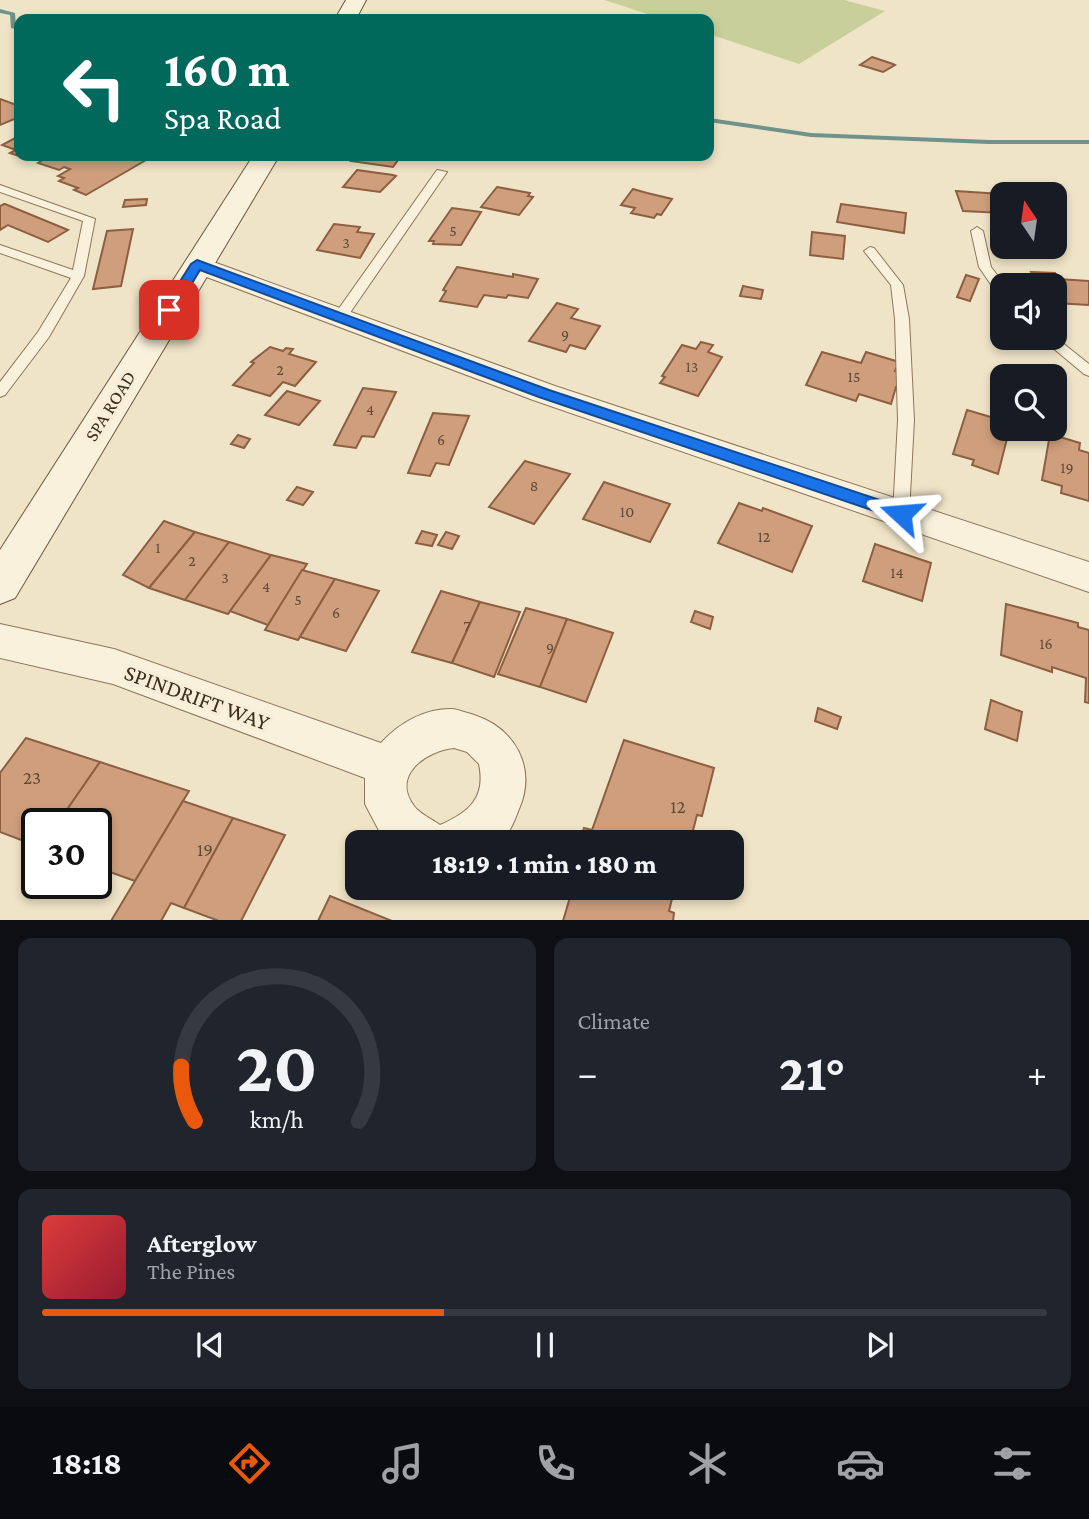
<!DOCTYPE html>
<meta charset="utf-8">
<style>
:root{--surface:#171b24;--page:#20242c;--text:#f1f3f6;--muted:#9ea1a6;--line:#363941;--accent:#ea580c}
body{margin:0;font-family:"Crimson Pro",serif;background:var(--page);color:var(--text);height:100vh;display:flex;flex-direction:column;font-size:26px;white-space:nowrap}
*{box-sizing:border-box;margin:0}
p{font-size:23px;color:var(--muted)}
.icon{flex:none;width:38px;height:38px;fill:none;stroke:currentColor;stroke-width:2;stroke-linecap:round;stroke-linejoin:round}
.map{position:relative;height:920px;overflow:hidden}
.panel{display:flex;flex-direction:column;gap:18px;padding:18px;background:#0d0f14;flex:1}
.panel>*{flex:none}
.hud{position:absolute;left:14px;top:14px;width:700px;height:147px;border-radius:14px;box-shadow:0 4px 10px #0003;background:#00695c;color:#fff;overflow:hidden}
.needle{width:46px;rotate:347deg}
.controls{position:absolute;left:990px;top:182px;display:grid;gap:14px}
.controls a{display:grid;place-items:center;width:77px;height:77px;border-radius:14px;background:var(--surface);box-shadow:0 4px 10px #0003;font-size:35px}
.speed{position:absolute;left:21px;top:808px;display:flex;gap:14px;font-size:35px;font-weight:700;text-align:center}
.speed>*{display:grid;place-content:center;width:91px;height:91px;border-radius:50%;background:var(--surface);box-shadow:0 4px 10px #0003;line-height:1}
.speed .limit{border:4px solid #111;border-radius:10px;background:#fff;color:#111}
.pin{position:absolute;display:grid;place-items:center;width:60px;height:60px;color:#fff;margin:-30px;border-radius:14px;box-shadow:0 4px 10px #0006}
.me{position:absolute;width:77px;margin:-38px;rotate:289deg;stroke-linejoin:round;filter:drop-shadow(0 0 5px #0008)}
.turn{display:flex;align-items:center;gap:24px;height:147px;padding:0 35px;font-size:32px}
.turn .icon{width:91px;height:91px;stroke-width:2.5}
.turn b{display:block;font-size:49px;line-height:60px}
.big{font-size:52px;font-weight:800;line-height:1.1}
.panel .card{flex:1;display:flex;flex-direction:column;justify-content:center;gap:10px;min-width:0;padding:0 24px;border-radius:14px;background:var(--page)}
.panel .dial{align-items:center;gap:0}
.dial svg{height:182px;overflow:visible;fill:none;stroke:var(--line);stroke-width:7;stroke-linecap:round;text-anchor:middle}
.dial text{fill:var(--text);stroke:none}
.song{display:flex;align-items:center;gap:21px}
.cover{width:84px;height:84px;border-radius:10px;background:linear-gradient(135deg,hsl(0 70% 55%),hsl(350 70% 35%))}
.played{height:7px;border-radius:4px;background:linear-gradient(90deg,var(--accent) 40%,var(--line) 40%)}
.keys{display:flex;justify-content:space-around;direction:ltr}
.heat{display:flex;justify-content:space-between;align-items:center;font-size:38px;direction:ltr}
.panel .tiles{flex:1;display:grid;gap:18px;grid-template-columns:1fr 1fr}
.card:last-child{grid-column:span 2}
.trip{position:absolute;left:345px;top:830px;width:399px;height:70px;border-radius:14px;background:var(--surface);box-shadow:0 4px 10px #0003;font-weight:800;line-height:70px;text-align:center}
.menu{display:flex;height:112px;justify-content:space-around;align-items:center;background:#090b0e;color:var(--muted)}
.menu .icon{width:49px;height:49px}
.menu .selected{color:var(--accent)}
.menu b{font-size:32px;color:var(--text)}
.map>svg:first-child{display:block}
</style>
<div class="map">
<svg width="1089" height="921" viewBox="0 0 1089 921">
<rect width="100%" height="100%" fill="#f0e4c8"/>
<!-- green -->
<path fill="#c9cf9b" d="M604,0h240l41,11 -86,53 -90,-30v-15h-46z"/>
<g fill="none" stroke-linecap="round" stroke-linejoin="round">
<!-- stream -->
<g fill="#6f938a" fill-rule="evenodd">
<path d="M0,9l15,4 1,13h3v4l-8,-2 -1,-13 -10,-2z"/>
<path d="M133,17h27l3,2h-33z"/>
<path d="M709,118l102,15 178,7h100v4h-100l-178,-7 -102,-15z"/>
</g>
</g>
<!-- building -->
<g fill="#cf9f7d" stroke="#8d5f41" stroke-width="2">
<path d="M872,57l21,7 2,1 -12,7 -23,-7z"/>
<path d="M0,99l19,7v11l-19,8z"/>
<path d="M19,136v20h104l7,2 5,-2 11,4 -60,35 -12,-5 4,-2 -19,-7 5,-3 -6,-2 12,-7 -6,-2 -5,3 -21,-7 3,-2 -5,-2 -5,1 -21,-7 6,-3 -14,-5z"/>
<path d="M355,156h41l-2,3 4,1 -5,7 -42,-6z"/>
<path d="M357,170l36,5 3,1 -16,16 -37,-5z"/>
<path d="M497,187l33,6 -2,3 5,1 -14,18 -38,-8z"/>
<path d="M633,189l14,4 25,6 -11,16 -4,-1 -3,4 -23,-5 4,-5 -14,-3z"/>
<path d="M956,191l45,3 2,19 -40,-2z"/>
<path d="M147,199l-1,6 -23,2 2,-7z"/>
<path d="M4,204h1l63,26 -20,12 -40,-17 -8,5v-24z"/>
<path d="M841,204l65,9 -2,20 -67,-11z"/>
<path d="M452,208l29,4 -20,33 -28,-1 1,-3h-5z"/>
<path d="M334,224l26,3 -3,5 17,2 -14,24 -43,-8z"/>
<path d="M133,229l-12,57 -28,3 14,-58z"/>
<path d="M812,232l33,4 -2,23 -33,-4z"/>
<path d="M457,267l56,10v-3l25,5 -10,19 -20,-3 -2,3 -22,-3 -7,12 -37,-6 6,-10 -3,-1z"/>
<path d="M1031,272l24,1 3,6 31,2v24l-34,-2v-18h-18z"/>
<path d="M966,275l13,4 -9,22 -13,-4z"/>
<path d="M743,286l20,4 -2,9 -21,-3z"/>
<path d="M557,303l21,6 -7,9 29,8 -15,23 -15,-4 -4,7 -37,-11z"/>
<path d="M701,342l12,3 -5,7 14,5 -24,39 -38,-13 5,-6 -3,-1 20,-31 14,4z"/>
<path d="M270,347l13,4 3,-3 7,1 -4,5 27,8 -21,24 -12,-4 -13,14 -37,-11 21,-22 -3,-1z"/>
<path d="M822,352l39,11 5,-11 33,10 -4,9 5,2v15l-4,-1 -5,17 -32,-10 -3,7 -50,-16z"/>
<path d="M363,388l33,4 -22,45 -12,-1 -6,12 -22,-3z"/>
<path d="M287,391l33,10 -21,24 -34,-10z"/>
<path d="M967,410l27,8 -2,8 17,5 -11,43 -26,-9 2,-5 -21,-6z"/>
<path d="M433,413l36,3 -20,49 -13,-2 -6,13 -22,-3z"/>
<path d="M1050,434l30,9 -1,7 10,3v48l-28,-8 1,-7 -20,-6z"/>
<path d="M238,435l12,4 -6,9 -13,-4z"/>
<path d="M525,461l45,13 -36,50 -45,-17z"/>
<path d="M604,482l66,22 -20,38 -67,-23z"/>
<path d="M297,487l16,5 -10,13 -16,-5z"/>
<path d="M739,503l23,8 1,-3 49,18 -20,46 -74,-29z"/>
<path d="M164,521l31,11 -46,56 -26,-13z"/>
<path d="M422,531l15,4 -5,11 -16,-3z"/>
<path d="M195,532l34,10 -44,58 -36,-12z"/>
<path d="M446,532l13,4 -7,13 -14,-4z"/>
<path d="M229,542l42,13 -43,59 -43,-14z"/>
<path d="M875,544l56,19 -9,38 -59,-20z"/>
<path d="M271,555l36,9 -39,61 -38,-14z"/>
<path d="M302,570l33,9 -37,61 -33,-10z"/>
<path d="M335,579l44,12 -33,60 -46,-14z"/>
<path d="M441,591l39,11 -28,61 -40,-11z"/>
<path d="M480,602l40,10 -26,65 -42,-14z"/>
<path d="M1006,604l72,19v4l11,3v73l-4,-1 1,-24 -34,-11v5l-51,-17z"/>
<path d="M526,608l41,11 -27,68 -42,-13z"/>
<path d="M695,611l18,6 -3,12 -19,-7z"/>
<path d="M567,619l46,14 -27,69 -46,-15z"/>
<path d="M991,700l31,12 -5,29 -32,-12z"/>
<path d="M818,708l23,9 -4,12 -22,-8z"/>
<path d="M26,738l74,24 -43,62h-20v22l-37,-14v-59z"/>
<path d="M624,740l90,28 -12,48 -5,-1 -7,27h-111l5,-14 8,2z"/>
<path d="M100,762l89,29 -54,90 -39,-14v-43h-39z"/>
<path d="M183,801l50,17 -49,90 -13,-5 -10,18h-50z"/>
<path d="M233,818l52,17 -44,86h-22l-35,-13z"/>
<path d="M573,887h102l-6,24 5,2 -1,8h-110z"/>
<path d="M330,896l62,25h-74z"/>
</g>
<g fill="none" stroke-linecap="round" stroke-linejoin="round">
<defs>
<g id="service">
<path d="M437,170l10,2 -102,148h-10l-2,-3 2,-3z"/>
<path d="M0,185l95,34 -11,57 -35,61 -44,58 -5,2v-15l38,-50 33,-54 -71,-25v-8l73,25 10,-49 -83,-29z"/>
<path d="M977,227l6,4 8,36 14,18 -2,11 -5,-1 -19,-28 -8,-36z"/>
<path d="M870,247l4,1 29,37 6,34 5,101 -5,94 -2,4h-12l-2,-4 5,-94 -3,-101 -4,-34 -27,-34z"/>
<path d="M1055,337l34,27v12l-5,-2 -43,-36z"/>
</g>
<g id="minor">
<path d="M197,256l358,130 534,176v30l-556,-192 -345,-130 -4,-6 4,-6z"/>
<path d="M0,624l114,25 267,94c18,-20 44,-35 72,-34 6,1 14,4 21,6 41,13 63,53 45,94 -5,13 -9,24 -19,33h-115l-20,-38v-26l-252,-94 -113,-26zM454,748l13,4 12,12c7,33 -9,48 -39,61 -8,-6 -20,-11 -26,-19 -23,-31 12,-55 40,-58z"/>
</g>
<g id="secondary">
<path d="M346,0h20l-10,19h-21z"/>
<path d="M253,156h26l-264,442 -15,6v-54z"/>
</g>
</defs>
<!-- service casing -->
<use href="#service" stroke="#8d765c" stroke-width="2"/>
<!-- minor casing -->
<use href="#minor" stroke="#8d765c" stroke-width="2"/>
<!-- secondary casing -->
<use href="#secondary" stroke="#6f573f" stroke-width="2"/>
<!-- service -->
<use href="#service" fill="#faf1dc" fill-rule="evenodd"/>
<!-- minor -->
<use href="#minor" fill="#faf1dc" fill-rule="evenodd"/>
<!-- secondary -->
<use href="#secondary" fill="#faf1dc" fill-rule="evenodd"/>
</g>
<!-- route -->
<path fill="#1a73e8" stroke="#114b97" stroke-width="2" d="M197,260l352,130 358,119 2,5 -2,4h-12l-356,-121 -339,-127 -26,43h-10l-2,-3 29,-46z"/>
<g text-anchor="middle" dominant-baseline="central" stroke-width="7" stroke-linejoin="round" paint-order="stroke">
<!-- number labels -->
<g font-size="16" fill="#624a37">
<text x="453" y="230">5</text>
<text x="346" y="242">3</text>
<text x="565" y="334">9</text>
<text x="692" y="366">13</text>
<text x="280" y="369">2</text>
<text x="854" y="376">15</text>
<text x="370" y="409">4</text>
<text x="441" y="439">6</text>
<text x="1067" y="467">19</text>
<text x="534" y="485">8</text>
<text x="627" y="511">10</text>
<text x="764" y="536">12</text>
<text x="158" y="547">1</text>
<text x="192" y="560">2</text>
<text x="897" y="572">14</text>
<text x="225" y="577">3</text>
<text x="266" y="586">4</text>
<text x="298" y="599">5</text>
<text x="336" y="612">6</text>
<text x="467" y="625">7</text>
<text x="1046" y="643">16</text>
<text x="550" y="647">9</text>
</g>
<!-- street labels -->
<g font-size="19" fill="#3d2e20" stroke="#f7eed8">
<text transform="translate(110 406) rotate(-58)">SPA ROAD</text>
</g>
<!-- near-number labels -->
<g font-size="19" fill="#624a37">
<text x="32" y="777">23</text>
<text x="678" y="806">12</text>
<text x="205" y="849">19</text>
</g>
<!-- near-street labels -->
<g font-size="23" fill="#3d2e20" stroke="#f7eed8">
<text transform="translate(197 697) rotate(20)">SPINDRIFT WAY</text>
</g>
</g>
</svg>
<div class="controls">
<a><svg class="needle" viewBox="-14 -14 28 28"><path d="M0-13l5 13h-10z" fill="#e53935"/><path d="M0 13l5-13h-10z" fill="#9ea1a6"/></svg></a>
<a><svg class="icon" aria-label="sound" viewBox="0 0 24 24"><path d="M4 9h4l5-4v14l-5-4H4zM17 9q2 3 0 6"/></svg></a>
<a><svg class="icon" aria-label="search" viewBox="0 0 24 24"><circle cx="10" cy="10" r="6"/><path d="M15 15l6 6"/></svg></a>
</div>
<div class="speed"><div class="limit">30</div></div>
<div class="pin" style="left:169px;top:310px;background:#d93025"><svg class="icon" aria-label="arrive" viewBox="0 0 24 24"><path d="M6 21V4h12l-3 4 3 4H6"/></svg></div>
<svg class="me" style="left:901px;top:514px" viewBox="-20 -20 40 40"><path d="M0-17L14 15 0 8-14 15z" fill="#1a73e8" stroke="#fff" stroke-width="4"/></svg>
<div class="trip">18:19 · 1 min · 180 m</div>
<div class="hud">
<div class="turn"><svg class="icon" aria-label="left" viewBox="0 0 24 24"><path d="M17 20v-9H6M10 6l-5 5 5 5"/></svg><div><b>160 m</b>Spa Road</div></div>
</div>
</div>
<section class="panel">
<div class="tiles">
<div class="card dial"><svg viewBox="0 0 100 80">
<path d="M14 69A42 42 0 1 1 86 69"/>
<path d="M14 69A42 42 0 0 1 8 45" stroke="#ea580c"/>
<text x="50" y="56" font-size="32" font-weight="700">20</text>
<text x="50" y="72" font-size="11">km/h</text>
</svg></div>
<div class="card"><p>Climate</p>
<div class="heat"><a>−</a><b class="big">21°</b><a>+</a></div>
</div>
<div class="card">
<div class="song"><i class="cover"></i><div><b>Afterglow</b><p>The Pines</p></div></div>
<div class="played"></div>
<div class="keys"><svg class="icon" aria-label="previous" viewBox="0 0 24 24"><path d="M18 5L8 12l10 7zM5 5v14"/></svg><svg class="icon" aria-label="pause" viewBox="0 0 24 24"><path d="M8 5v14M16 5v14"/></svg><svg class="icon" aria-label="next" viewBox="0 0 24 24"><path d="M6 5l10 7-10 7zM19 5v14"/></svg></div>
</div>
</div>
</section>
<nav class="menu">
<b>18:18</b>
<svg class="icon selected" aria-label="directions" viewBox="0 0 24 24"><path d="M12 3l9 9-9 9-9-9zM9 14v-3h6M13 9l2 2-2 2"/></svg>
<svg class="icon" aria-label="music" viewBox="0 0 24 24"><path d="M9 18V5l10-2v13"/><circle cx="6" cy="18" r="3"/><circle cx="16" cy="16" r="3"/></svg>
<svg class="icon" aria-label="phone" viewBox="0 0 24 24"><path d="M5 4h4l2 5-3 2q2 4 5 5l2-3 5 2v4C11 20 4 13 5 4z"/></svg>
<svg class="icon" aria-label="climate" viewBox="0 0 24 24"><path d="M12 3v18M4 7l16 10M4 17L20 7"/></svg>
<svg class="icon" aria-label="car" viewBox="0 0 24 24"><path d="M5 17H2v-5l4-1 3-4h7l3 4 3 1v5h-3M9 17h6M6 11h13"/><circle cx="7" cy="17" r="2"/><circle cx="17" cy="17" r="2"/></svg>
<svg class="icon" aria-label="filters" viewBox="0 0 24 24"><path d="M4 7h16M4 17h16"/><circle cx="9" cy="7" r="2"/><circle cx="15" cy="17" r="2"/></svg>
</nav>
